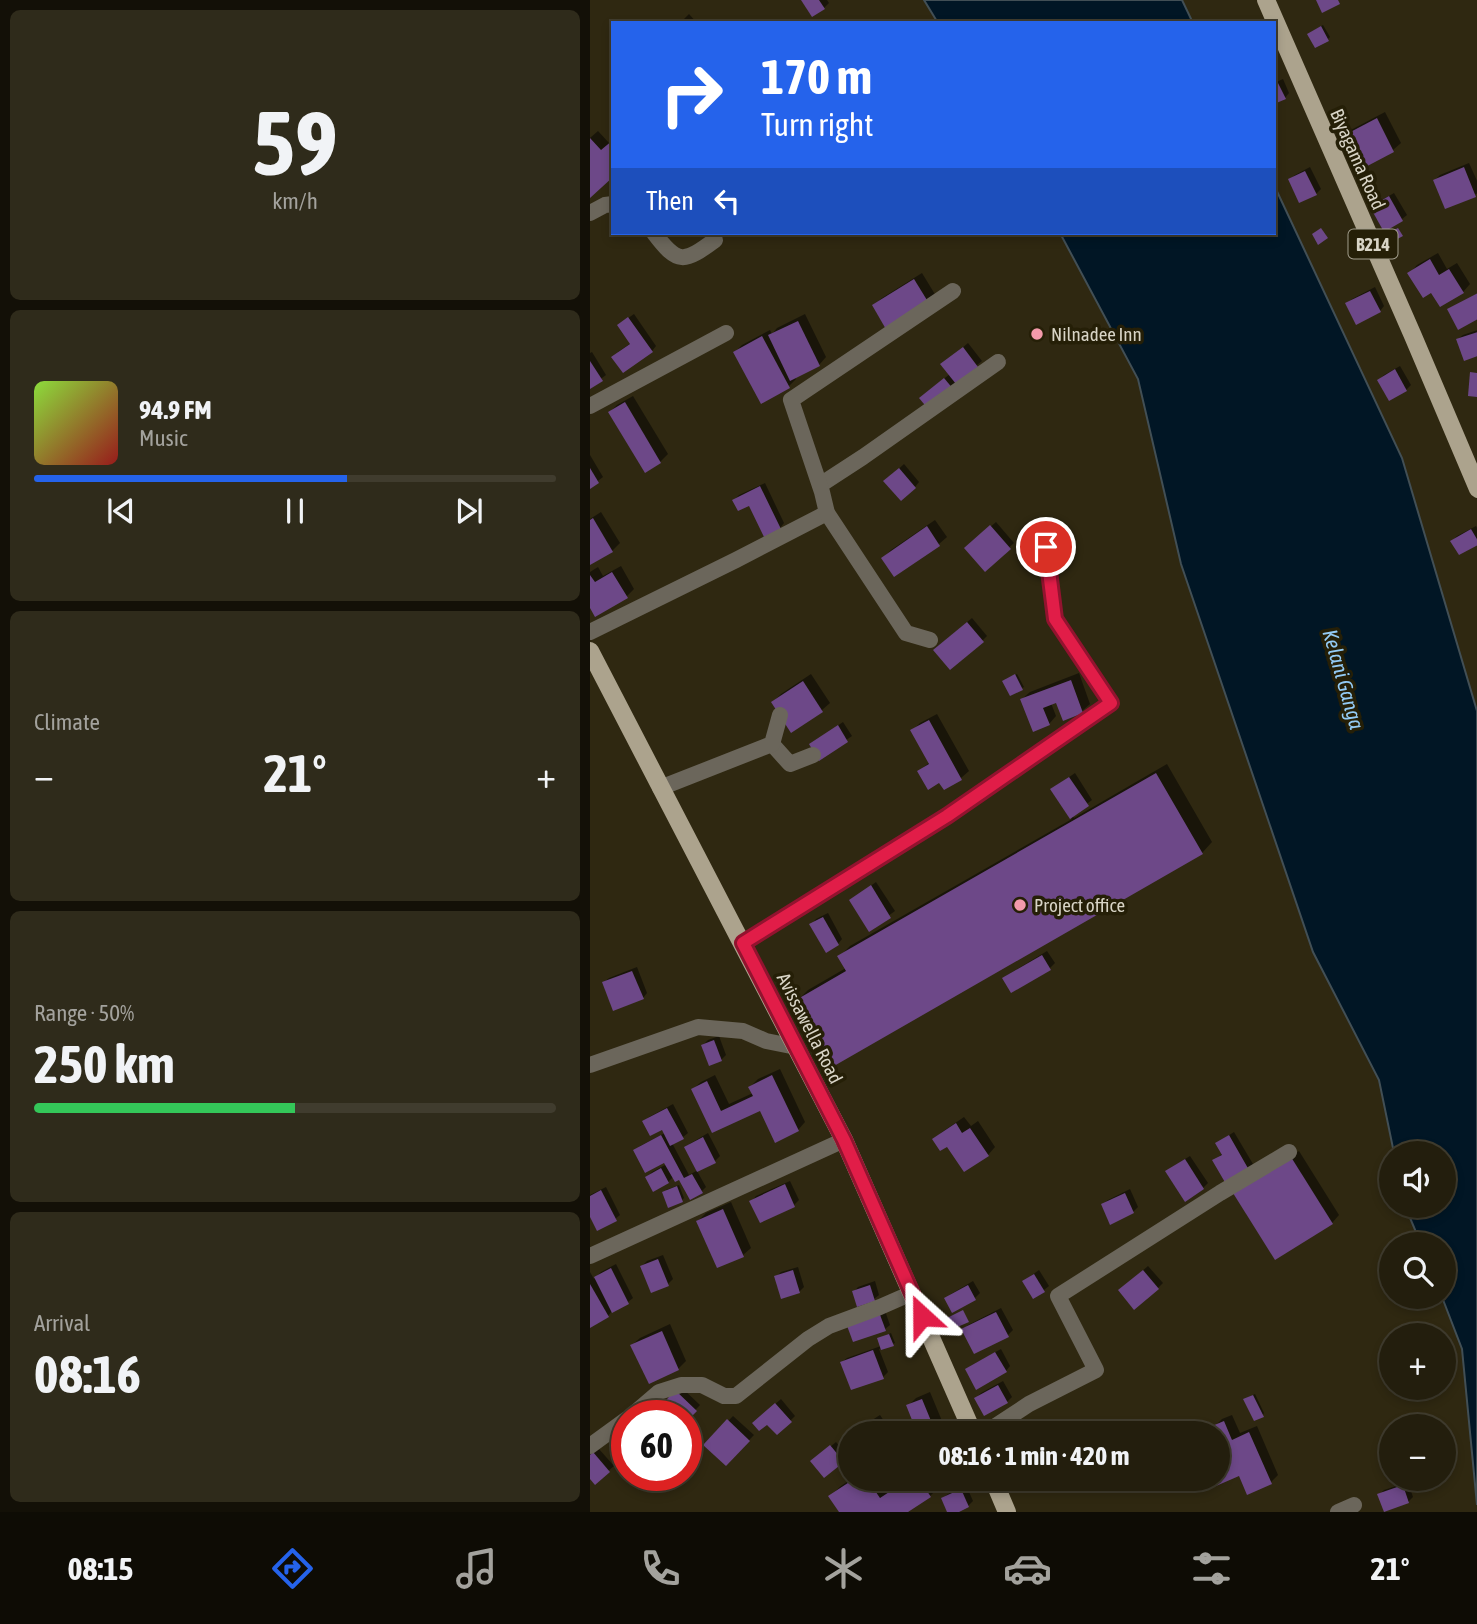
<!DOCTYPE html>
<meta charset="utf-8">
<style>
:root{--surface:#231e0d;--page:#2f2b1b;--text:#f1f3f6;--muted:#a3a29d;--line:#403c2e;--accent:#2563eb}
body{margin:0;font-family:"Asap Condensed",sans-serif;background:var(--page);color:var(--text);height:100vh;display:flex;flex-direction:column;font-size:26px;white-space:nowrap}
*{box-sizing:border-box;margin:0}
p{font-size:23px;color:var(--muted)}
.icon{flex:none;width:38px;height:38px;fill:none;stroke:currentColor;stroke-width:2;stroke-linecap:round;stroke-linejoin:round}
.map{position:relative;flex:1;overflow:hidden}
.details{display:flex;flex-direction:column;gap:10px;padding:10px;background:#131007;width:590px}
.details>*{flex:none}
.banner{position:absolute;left:21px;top:21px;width:665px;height:214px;border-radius:0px;box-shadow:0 4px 10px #0003,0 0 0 2px var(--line);background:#2563eb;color:#fff;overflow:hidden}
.buttons{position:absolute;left:789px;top:1141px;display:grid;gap:14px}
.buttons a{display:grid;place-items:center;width:77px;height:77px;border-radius:50%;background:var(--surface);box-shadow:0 4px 10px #0003,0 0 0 2px var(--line);font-size:35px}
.speed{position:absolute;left:21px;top:1400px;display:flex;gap:14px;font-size:35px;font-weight:700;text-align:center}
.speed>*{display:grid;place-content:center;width:91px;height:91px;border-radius:50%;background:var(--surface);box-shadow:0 4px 10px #0003,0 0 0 2px var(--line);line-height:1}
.speed .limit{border:10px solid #d22;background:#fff;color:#111}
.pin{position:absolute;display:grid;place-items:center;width:60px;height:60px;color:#fff;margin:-30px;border:4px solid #fff;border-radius:50%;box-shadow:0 2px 7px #0007}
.me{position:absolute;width:77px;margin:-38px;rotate:336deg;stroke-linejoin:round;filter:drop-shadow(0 0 5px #0008)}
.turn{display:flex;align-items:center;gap:24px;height:147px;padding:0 35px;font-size:32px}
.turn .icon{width:91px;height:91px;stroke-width:2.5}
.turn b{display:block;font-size:49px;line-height:60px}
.then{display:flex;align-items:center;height:66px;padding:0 35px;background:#0003;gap:14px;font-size:26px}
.big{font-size:52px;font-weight:700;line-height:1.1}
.details .card{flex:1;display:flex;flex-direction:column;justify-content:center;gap:10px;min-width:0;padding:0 24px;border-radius:10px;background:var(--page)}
.details .dial{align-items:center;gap:0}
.dial b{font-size:91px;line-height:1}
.song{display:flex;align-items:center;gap:21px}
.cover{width:84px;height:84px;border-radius:10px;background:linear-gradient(135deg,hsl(90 70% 55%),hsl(0 70% 35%))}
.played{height:7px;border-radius:4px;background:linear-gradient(90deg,var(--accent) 60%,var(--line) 60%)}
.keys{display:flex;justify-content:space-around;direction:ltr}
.heat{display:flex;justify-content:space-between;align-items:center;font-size:38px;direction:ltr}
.charge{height:10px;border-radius:5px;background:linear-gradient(90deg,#34c759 50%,var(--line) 0)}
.trip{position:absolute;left:248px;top:1421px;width:392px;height:70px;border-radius:35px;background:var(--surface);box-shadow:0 4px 10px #0003,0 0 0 2px var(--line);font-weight:700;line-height:70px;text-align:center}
.tab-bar{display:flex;height:112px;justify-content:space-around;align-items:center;background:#0e0c05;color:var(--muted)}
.tab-bar .icon{width:49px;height:49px}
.tab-bar .current{color:var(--accent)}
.tab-bar b{font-size:32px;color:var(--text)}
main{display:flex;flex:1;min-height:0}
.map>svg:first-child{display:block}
</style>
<main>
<section class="details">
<div class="card dial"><b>59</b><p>km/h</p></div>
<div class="card">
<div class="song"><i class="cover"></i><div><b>94.9 FM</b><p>Music</p></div></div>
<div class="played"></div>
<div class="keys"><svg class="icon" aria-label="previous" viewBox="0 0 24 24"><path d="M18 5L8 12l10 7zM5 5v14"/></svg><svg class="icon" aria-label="pause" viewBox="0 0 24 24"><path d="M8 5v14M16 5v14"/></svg><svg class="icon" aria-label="next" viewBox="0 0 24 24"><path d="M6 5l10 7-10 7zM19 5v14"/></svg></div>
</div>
<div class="card"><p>Climate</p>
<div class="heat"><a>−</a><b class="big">21°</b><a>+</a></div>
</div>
<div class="card"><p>Range · 50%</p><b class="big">250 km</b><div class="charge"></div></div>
<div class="card"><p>Arrival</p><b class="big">08:16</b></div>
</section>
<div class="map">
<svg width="888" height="1512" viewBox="0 0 888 1512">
<rect width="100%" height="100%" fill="#2f2811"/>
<!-- water -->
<g fill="#011625" stroke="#424f55" stroke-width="2">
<path d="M334,0h258l11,23h-255z"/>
<path d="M684,185l128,273 75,253v794l-15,-156 -20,-52h2v-53h-23l-16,-38h39v-53h-50l-15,-73 -66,-128 -132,-388 -43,-185 -78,-146h214z"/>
</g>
<!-- shadow -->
<g fill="#0007">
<path d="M213,0h24l2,3 -5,5z"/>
<path d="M99,14l8,9h-17z"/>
<path d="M733,25l7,12 -2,2 -17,-7z"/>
<path d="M693,79l6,14 -4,5 -11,4v-19z"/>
<path d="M795,112l16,31 -8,7 -52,-12 8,-7z"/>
<path d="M8,131l12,13 -20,50v-56z"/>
<path d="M879,163l9,20v10l-32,14 -11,-27 5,-5z"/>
<path d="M720,167l11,22 -5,5 -26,-15 5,-4z"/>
<path d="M804,193l13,22 -5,4 -18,11 -12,-22 5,-5z"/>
<path d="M848,253l9,16 10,-6 13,21 -7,8 -31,-2 -22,-17 7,-8z"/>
<path d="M332,273l14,23 -7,8 -55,1 8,-7z"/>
<path d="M785,287l9,19 -4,5 -33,-7 5,-5z"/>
<path d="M44,314l22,32 -4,5 -34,1 13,-9 -7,-22z"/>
<path d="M215,314l21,43 -7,8 -24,11 1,3 -7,7 -54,-34 7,-7 28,-15 2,4 5,-6z"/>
<path d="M888,330v24l-20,-15 5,-4z"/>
<path d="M378,343l14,18 -26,21 -4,6 -26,5 24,-19 -2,-14z"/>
<path d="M2,352l14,23 -16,12v-34z"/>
<path d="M810,366l11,19 -5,5 -27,-10 5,-5z"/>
<path d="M43,396l35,58 -8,8 -15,9 -35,-59 7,-7z"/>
<path d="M0,455l13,22 -13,10z"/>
<path d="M314,464l15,18 -4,5 -24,-11z"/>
<path d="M175,483l19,40 -4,5 -30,-25 -16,-3 5,-5z"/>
<path d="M11,512l19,31 -8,8 -22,12v-44z"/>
<path d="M345,520l12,17 -8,7 -44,31 -12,-17 8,-8z"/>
<path d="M406,522l18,21 -29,26 -19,-21z"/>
<path d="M886,526l2,3v14l-26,-2 5,-5z"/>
<path d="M31,566l13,23 -7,7 -37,9v-33l8,-5 5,9z"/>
<path d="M382,618l15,18 -5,5 -42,4z"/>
<path d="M489,673l11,31 -8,7 -25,-10 -6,2 5,13 -7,8 -27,-25 8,-7z"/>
<path d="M221,674l19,29 -8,7 -30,20 -19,-28 8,-8z"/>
<path d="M427,674l7,13 -2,1 -16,-9z"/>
<path d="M347,714l32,57 -8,7 -17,10 -4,-8 -21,-9 11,-9 -18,-31 8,-8z"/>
<path d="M253,722l9,14 -32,22 -9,-14z"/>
<path d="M577,764l45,78 -10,11 -404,147 10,-10 38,-22 -7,-11 11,-11 222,-127 -20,-30 23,-16 17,27 -20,15 2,3z"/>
<path d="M286,882l19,29 -25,18 -19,-29z"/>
<path d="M238,913l14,26 -4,5 -26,-20 4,-5z"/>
<path d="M457,951l8,12 -5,5 -46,10 5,-4z"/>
<path d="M47,967l10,26 -4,5 -39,-16 5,-4z"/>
<path d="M129,1036l7,19 -5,5 -18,-15 5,-5z"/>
<path d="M190,1069l25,53 -7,8 -37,-21 -48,22 -20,-42 8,-7 14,-7 14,29 24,-11 -3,-6 8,-8z"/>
<path d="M83,1104l15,29 -5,4 -11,6 17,32 9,-5 -12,-23 5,-4 17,-10 12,23 -5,5 -18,10 9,16 -4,4 -22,-13 -6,-2 -6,6 -21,-5 5,-5 15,-8 -31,-13 4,-5 25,-13 -2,-5 -19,-6 5,-5z"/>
<path d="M374,1117l7,9 7,-5 17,26 -7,8 -54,-15 8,-8z"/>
<path d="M644,1132l19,32 -5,5 -34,-8 9,-8 -6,-10z"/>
<path d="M709,1151l40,64 -7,8 -89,-37z"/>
<path d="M600,1156l18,27 -5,5 -31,-21z"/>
<path d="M200,1181l9,19 -5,5 -42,-4 4,-5z"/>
<path d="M89,1185l5,13 -2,2 -16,-10z"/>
<path d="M16,1187l14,28 -5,4 -25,-5v-19z"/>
<path d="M540,1189l8,18 -5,5 -30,-8 5,-4z"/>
<path d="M141,1202l20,46 -8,7 -25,11 -20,-45 8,-8z"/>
<path d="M73,1255l10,24 -5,5 -26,-18 5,-5z"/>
<path d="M26,1264l17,34 -5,4 -16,9 -4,5 -18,10v-54l4,7 7,-7z"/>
<path d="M558,1266l15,17 -5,5 -33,-2z"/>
<path d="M208,1267l6,20 -5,5 -23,-15 5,-5z"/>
<path d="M449,1270l10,16 -5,4 -20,-9z"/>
<path d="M285,1281l4,14 -5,4 -20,-7 4,-5z"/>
<path d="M383,1281l7,12 -5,5 -22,13 -7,-12 5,-5z"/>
<path d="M294,1308l6,17 -5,4 -31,11z"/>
<path d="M411,1308l12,22 -5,5 -45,-5 5,-5z"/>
<path d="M80,1324l16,37 -8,8 -29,13 -17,-37 8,-7z"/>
<path d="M301,1333l4,10 -16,6 9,23 -5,5 -41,-15 5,-4 34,-12 -2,-7z"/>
<path d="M411,1349l9,17 -4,5 -39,-1 5,-5z"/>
<path d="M413,1381l9,16 -5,5 -31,-4 5,-5z"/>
<path d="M91,1387l19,18 -14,15v-4l-23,-10z"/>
<path d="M340,1392l17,41h-51l7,-6 12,-5 -7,-16 8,-8z"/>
<path d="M665,1394l9,19 -1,2 -16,-17z"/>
<path d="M191,1399l14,17 -5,5 -31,-3z"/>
<path d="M290,1415l12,18h-40z"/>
<path d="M642,1415l8,18 17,-7 21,49 -7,7 -31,-8 -24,10 -2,-5h4v-37h2l-2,-9h-1l-3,-6 8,-8z"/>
<path d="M143,1416l21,19 -28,29 -21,-19z"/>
<path d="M246,1442l11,14 -4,5 -25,-4z"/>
<path d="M9,1449l15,17 -19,16 -5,-6v-19z"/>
<path d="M261,1479h33l7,10 15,-10h30l4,7 -10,10 -25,16h-64l-11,-16 11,-10z"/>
<path d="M818,1482l5,15 -5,5 -29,-7 5,-5z"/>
<path d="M376,1485l7,16 -5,5 -14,6h-5l-6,-14 5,-4z"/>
</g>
<!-- building -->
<g fill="#6d4888">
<path d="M211,0h18l6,9 -13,8z"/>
<path d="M726,0h22l2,4 -18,9z"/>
<path d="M731,26l8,15 -14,7 -8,-14z"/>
<path d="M688,83l8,16 -12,5v-20z"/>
<path d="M787,118l17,34 -38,20 -17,-34z"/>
<path d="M0,138l11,12 12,-10v37l-23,21z"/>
<path d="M874,167l12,30 -31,12 -12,-29z"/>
<path d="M715,171l12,24 -18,8 -11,-24z"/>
<path d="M799,196l14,25 -19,11 -14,-25z"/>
<path d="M731,228l7,10 -10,7 -6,-11z"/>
<path d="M808,228l5,8 -17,9 -4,-9z"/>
<path d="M840,259l9,16 10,-6 15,24 -24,14 -9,-14 -8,5 -16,-25z"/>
<path d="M324,279l16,26 -43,26 -15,-26z"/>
<path d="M780,291l11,21 -25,13 -11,-22z"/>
<path d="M888,293v26l-20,11 -11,-21z"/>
<path d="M38,317l25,35 -30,21 -12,-16 19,-13 -13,-19z"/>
<path d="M208,321l22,45 -30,15 -22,-46z"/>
<path d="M888,332v24l-14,5 -8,-22z"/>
<path d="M172,336l28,52 -29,16 -28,-52z"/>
<path d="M373,347l15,20 -22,17 -16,-20z"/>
<path d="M0,361l13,20 -13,8z"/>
<path d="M805,369l12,22 -18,10 -12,-21z"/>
<path d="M880,372l8,1v24l-10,-1z"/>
<path d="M354,378l10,12 -25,20 -10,-12z"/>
<path d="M35,402l36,61 -16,10 -37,-61z"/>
<path d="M0,468l9,15 -9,6z"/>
<path d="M309,468l17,20 -15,13 -18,-20z"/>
<path d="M170,486l21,43 -17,8 -15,-31 -11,5 -6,-11z"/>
<path d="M3,518l20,34 -23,13v-45z"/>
<path d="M400,525l21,24 -26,23 -21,-24z"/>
<path d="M337,526l13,20 -46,31 -13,-19z"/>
<path d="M881,529l7,12v4l-19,10 -9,-14z"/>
<path d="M22,572l16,26 -33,19 -5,-9v-33l5,7z"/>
<path d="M377,622l17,20 -34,28 -17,-20z"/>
<path d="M425,674l8,16 -13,6 -8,-15z"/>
<path d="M481,680l12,33 -20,8 -7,-18 -13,5 7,17 -17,7 -13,-33z"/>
<path d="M213,681l20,31 -32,21 -20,-31z"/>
<path d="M339,720l33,60 -18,10 -5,-7 -11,7 -11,-19 12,-7 -19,-34z"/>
<path d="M248,725l10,17 -29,19 -10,-17z"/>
<path d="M566,773l47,81 -369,212 -38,-66 50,-29 -9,-15z"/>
<path d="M479,777l20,29 -19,13 -20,-30z"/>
<path d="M281,885l20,33 -22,14 -20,-32z"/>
<path d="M233,917l16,28 -13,8 -17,-29z"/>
<path d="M452,955l9,15 -40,23 -9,-15z"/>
<path d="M42,971l12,28 -31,12 -11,-29z"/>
<path d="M124,1040l8,21 -13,5 -8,-21z"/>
<path d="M182,1075l27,56 -24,12 -15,-32 -48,22 -21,-44 16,-8 14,30 32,-15 -5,-9z"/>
<path d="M77,1108l17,31 -14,7 -8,-16 -12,6 -8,-15z"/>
<path d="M366,1123l6,10 8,-5 19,28 -25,16 -17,-25 -7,4 -8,-12z"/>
<path d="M71,1135l23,43 8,-4 11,19 -13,7 -11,-20 -4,2 -11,-19 -19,10 -12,-23z"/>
<path d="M639,1135l20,35 -23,14 -14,-24 10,-5 -7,-12z"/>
<path d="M113,1137l13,26 -19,9 -13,-25z"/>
<path d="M701,1157l42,67 -58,36 -42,-67z"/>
<path d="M595,1159l19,30 -19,13 -20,-31z"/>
<path d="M71,1168l8,15 -16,9 -8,-15z"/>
<path d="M195,1184l10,23 -35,16 -11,-22z"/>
<path d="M87,1186l6,16 -15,6 -6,-16z"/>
<path d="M11,1190l16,31 -20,10 -7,-14v-21z"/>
<path d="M535,1193l9,20 -24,12 -9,-21z"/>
<path d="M133,1209l21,48 -27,11 -21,-47z"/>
<path d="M68,1259l11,27 -18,7 -11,-27z"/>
<path d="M21,1268l18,36 -17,9 -18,-36z"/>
<path d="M203,1270l7,23 -19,6 -7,-23z"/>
<path d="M553,1270l16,19 -25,21 -16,-20z"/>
<path d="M444,1274l11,18 -12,7 -11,-18z"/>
<path d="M0,1284l19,33 -19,11z"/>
<path d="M280,1285l5,16 -18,6 -5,-16z"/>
<path d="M378,1285l8,15 -24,13 -8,-15z"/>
<path d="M373,1310l6,12 -21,9 -5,-11z"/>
<path d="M289,1312l7,19 -33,11 -7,-19z"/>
<path d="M406,1312l13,25 -35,17 -13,-25z"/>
<path d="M72,1331l17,39 -30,14 -19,-39z"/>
<path d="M299,1334l5,12 -13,4 -4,-12z"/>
<path d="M283,1350l11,29 -33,11 -11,-28z"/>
<path d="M405,1352l12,20 -31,18 -11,-21z"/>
<path d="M408,1385l10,18 -24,13 -10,-18z"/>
<path d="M85,1390l22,21 -11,11v-6h-14l-11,-10z"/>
<path d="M663,1395l11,22 -10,4 -11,-22z"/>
<path d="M332,1399l14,34h-41l19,-8 -8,-20z"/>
<path d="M185,1403l17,19 -15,13 -10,-10 -8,6 -7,-8z"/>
<path d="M137,1419l23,22 -24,25 -23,-21z"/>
<path d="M282,1421l8,12h-27z"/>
<path d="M634,1421l8,19 17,-8 23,52 -25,11 -8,-19 -23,10 -3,-7h5v-33l2,-1 -2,-12h-3l-3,-7z"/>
<path d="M261,1435v23l-11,-16z"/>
<path d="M240,1445l14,17 -20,16 -14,-17z"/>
<path d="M3,1452l17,20 -15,13 -5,-6v-24z"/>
<path d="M264,1479h13l13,19 29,-19h10l12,18 -23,15h-69l-11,-16z"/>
<path d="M813,1485l6,18 -25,9 -7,-18z"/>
<path d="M371,1489l8,18 -10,5h-12l-6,-14z"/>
</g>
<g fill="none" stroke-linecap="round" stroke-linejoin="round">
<!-- minor -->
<g stroke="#6b665b" stroke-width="16">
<path d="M0,213l15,-8 8,-1"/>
<path d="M64,233c24,32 30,30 61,7"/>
<path d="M0,406l136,-73"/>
<path d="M230,485l43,-28 135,-95"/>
<path d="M0,632l146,-72 91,-47"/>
<path d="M340,640l-24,-7 -79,-120 -5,-21 -31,-92 162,-109"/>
<path d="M182,744l18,20 23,-9"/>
<path d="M70,788l112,-44 8,-29"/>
<path d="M153,943l204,-127 164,-113 -56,-84 -9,-72"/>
<path d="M0,1065l108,-38 45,4 23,10 30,6"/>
<path d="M0,1256l254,-116"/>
<path d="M41,1416l28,-24 22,-7h21l22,11h12l72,-57 21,-13 51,-19 32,-14"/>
<path d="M395,1433l44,-29 67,-34 -38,-74 162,-103 69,-41"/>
<path d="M0,1446l37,-27"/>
<path d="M748,1512l16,-7"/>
</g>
<!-- major -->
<g stroke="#aca38d" stroke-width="18">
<path d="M676,0l147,336 65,153"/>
<path d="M0,651l254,489 129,293"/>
<path d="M403,1479l14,33"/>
</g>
</g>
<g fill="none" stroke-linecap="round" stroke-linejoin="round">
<defs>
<path id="route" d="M332,1316l-78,-176 -101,-197 204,-127 164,-113 -56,-84 -9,-72"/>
</defs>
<!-- route casing -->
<use href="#route" stroke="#92132f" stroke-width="18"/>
<!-- route -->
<use href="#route" stroke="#e11d48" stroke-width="12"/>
</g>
<!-- markers -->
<g fill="#f39aab" stroke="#251f07" stroke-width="2.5">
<circle cx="447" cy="334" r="7"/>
<circle cx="430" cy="905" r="7"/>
</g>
<g text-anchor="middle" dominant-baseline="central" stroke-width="7" stroke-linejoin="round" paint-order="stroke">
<!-- shield labels -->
<rect fill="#251f07" stroke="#a29e8d" stroke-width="2" x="758.5" y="229.5" width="49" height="29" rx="5"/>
<g font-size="18" font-weight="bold" fill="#d8d4c6">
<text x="783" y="244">B214</text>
</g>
<!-- street labels -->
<g font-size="19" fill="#d8d4c6" stroke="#251f07">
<text transform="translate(768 159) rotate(66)">Biyagama Road</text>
<text transform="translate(220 1028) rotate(63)">Avissawella Road</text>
</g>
<!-- poi labels -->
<g font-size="19" fill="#d8d4c6" stroke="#251f07" text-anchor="start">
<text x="461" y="334">Nilnadee Inn</text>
<text x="444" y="905">Project office</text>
</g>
<!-- water labels -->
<g font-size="21" font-style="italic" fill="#93cbf5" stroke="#251f07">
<text transform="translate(754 679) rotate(74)">Kelani Ganga</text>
</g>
</g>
</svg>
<div class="buttons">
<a><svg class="icon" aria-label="sound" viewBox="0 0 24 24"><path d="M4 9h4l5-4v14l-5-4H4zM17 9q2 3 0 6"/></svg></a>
<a><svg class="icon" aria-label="search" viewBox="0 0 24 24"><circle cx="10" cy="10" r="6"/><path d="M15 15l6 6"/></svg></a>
<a>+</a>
<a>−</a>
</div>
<div class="speed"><div class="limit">60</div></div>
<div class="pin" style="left:456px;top:547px;background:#d93025"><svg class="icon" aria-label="arrive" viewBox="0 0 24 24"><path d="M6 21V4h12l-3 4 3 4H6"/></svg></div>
<svg class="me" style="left:332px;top:1316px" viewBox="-20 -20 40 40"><path d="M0-17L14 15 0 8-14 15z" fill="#e11d48" stroke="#fff" stroke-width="4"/></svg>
<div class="trip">08:16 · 1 min · 420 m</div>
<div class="banner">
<div class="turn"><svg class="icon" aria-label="right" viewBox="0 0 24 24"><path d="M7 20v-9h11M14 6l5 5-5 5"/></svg><div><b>170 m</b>Turn right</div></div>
<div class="then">Then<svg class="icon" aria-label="left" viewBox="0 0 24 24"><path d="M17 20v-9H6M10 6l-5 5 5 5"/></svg></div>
</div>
</div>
</main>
<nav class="tab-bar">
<b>08:15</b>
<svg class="icon current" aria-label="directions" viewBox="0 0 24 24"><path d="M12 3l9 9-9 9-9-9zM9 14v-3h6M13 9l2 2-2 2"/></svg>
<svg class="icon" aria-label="music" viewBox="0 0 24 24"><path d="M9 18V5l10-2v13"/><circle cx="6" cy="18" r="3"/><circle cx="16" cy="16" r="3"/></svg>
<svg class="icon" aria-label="phone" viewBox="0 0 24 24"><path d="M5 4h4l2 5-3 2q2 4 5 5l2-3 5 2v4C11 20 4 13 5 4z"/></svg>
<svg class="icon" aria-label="climate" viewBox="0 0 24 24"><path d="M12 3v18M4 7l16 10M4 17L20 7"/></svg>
<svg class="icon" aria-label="car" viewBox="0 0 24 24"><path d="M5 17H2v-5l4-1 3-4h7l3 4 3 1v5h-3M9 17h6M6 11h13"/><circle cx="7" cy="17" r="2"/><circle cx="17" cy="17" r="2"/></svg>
<svg class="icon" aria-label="filters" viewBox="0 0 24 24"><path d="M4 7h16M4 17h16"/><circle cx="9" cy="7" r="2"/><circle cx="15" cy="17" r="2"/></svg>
<b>21°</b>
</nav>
